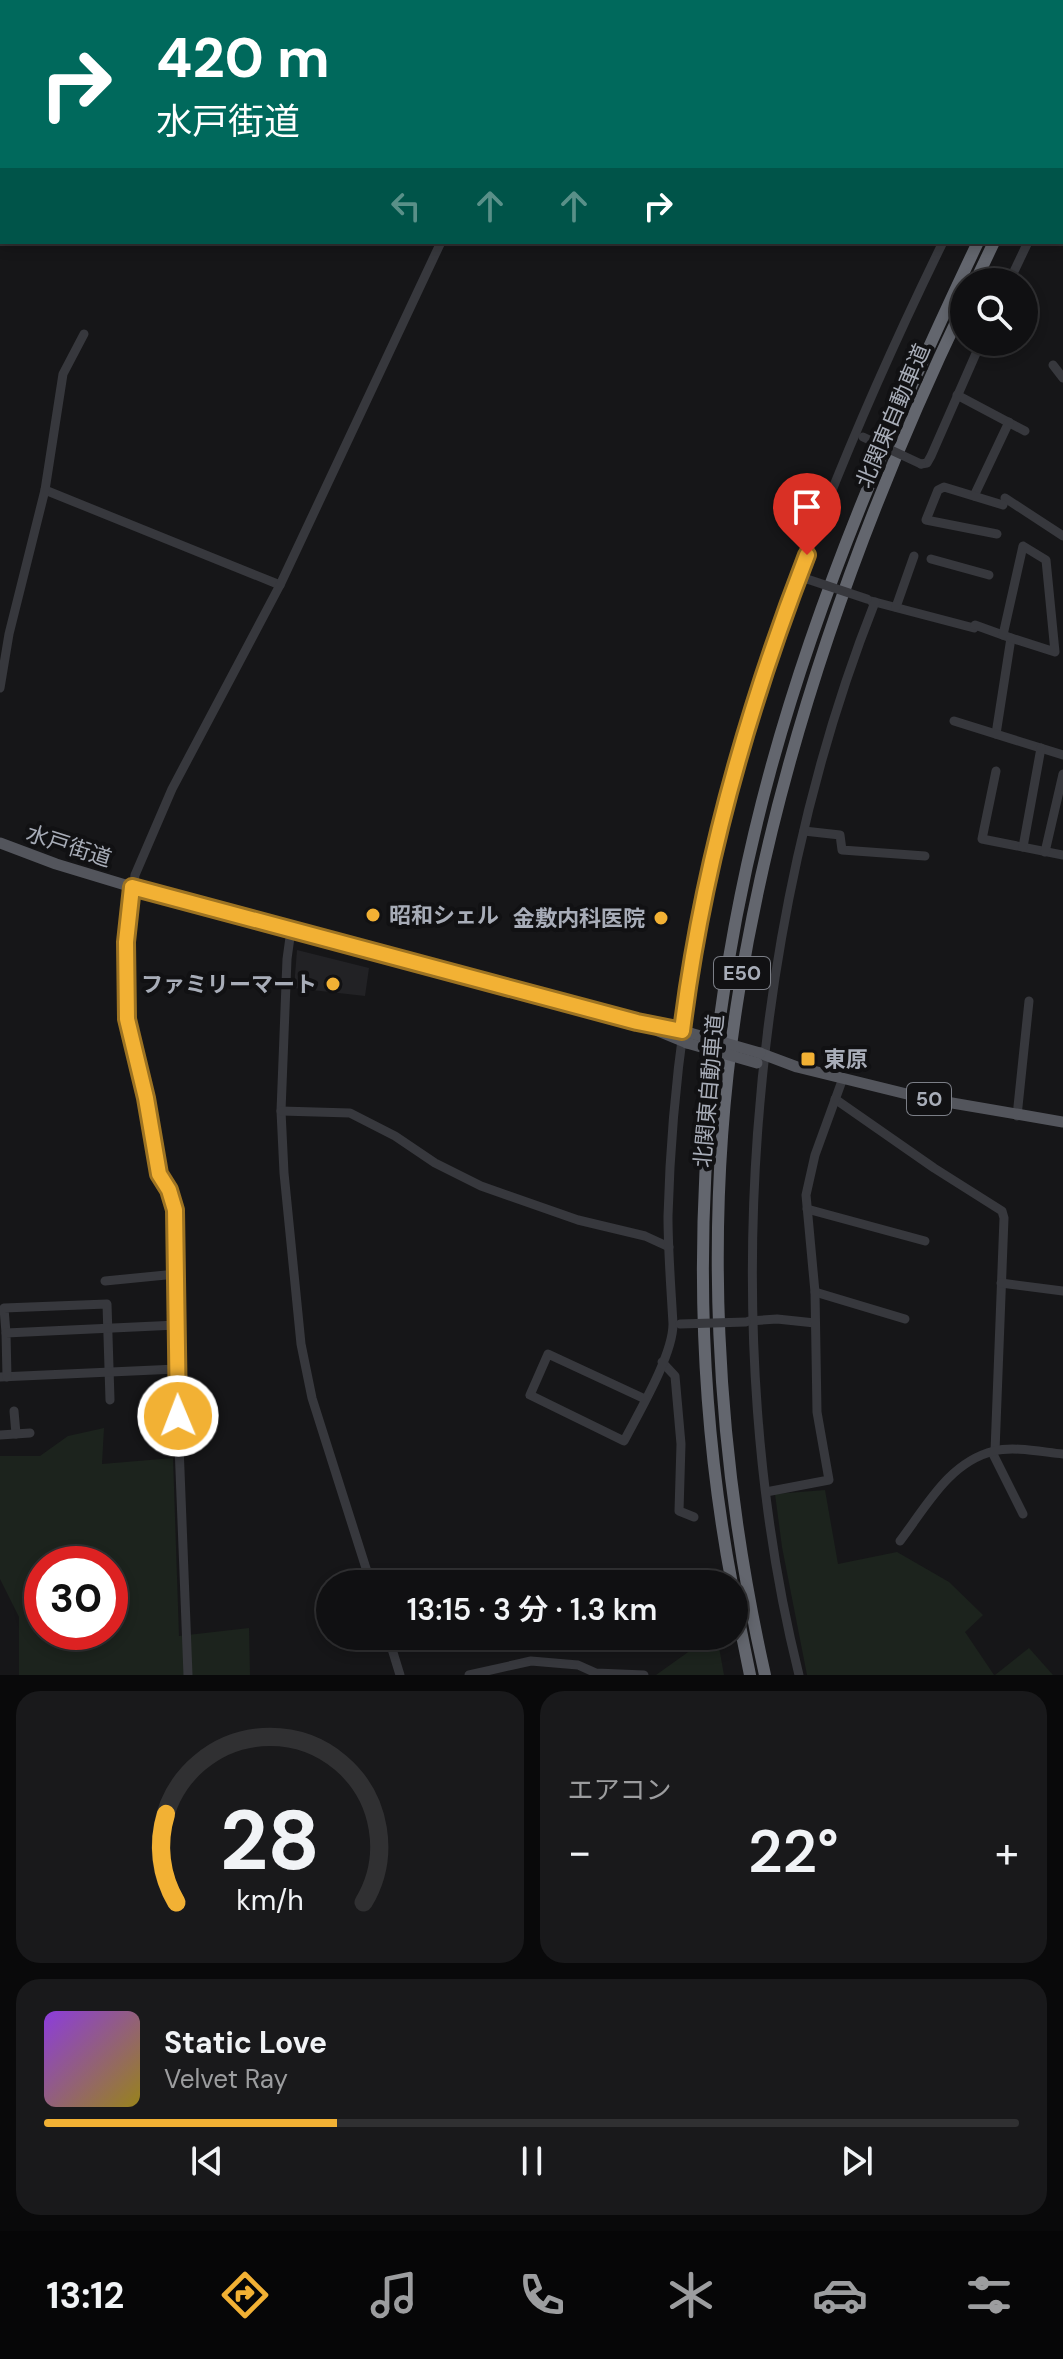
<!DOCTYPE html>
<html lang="ja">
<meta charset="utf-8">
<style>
:root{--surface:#101012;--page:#19191b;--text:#f1f3f6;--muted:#9c9d9f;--line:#303032;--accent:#f2b134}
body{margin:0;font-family:"DM Sans","Noto Sans JP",sans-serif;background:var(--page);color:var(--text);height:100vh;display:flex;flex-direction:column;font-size:30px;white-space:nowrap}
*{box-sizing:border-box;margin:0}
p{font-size:26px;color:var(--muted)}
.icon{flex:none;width:44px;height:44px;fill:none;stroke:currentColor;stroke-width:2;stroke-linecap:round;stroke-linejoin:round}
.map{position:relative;height:1675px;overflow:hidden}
.drawer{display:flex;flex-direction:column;gap:16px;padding:16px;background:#09090a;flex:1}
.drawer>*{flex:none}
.hud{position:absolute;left:0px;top:0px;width:1064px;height:244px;box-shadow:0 4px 12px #0003,0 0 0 2px var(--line);background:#00695c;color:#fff;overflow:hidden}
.fabs{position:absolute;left:950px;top:268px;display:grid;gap:16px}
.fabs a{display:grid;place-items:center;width:88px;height:88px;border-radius:50%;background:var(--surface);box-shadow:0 4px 12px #0003,0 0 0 2px var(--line);font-size:40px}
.speed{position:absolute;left:24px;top:1546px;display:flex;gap:16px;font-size:40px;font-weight:700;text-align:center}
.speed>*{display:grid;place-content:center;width:104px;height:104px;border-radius:50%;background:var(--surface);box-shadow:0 4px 12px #0003,0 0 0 2px var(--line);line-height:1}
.speed .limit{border:12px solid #d22;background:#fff;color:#111}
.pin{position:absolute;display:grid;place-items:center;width:68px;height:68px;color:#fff;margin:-82px -34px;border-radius:50% 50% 50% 0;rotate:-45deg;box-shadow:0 0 8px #0007}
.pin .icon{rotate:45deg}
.me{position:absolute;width:88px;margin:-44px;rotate:359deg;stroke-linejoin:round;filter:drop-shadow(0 0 6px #0008)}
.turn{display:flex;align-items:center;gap:28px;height:168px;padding:0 24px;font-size:36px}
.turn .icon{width:104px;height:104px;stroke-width:2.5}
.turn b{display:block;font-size:56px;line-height:68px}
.lanes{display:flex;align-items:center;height:76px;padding:0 24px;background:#0003;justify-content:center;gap:40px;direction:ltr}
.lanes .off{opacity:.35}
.big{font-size:60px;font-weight:600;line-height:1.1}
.drawer .card{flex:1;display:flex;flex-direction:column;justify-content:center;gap:12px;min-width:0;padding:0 28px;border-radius:24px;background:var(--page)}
.drawer .dial{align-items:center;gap:0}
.dial svg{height:208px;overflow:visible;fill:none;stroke:var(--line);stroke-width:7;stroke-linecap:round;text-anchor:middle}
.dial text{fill:var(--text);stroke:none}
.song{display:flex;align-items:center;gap:24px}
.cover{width:96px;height:96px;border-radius:12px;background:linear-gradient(135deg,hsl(270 70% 55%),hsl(50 70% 35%))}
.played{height:8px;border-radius:4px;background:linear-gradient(90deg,var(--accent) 30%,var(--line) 30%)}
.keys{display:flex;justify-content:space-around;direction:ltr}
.heat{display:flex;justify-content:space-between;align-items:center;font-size:44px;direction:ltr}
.drawer .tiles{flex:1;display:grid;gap:16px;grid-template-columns:1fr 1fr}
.card:last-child{grid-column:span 2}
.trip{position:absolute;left:316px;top:1570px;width:432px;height:80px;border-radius:40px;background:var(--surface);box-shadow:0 4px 12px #0003,0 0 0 2px var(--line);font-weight:600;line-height:80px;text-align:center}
.menu{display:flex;height:128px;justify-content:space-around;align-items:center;background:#060607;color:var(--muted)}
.menu .icon{width:56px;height:56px}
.menu .active{color:var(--accent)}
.menu b{font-size:36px;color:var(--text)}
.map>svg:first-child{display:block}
</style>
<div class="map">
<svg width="1063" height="1675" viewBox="0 0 1063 1675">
<rect width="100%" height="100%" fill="#161618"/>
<!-- built -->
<path fill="#222225" d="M297,950l72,18 -4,28 -71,-8z"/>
<!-- green -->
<g fill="#1c231d" fill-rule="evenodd">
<path d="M104,1428l-2,36 71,-6 6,178 70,-8 1,47h-231v-58l-19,-38v-123h40l28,-20zM42,1564h68v68h-68z"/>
<path d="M825,1490l13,74 59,-12 52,30 34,33 -18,17 29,43h-187l-25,-128 -7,-53z"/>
<path d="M701,1636h16l7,39h-68l42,-30z"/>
<path d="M1029,1648l24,27h-58z"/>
</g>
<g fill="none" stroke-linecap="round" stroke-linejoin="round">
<!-- minor -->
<g stroke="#37383d" stroke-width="9">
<path d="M568,2l2,-2"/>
<path d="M1061,2l1,-2"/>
<path d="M1062,168l1,-2"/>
<path d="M1009,282l19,-40"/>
<path d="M1053,365l10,13"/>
<path d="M957,395l68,36"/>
<path d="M921,464l6,-1 4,-7 50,-114"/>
<path d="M45,490l235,95"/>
<path d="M974,496l35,-74"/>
<path d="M1005,498l58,38"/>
<path d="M997,534l-71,-14 12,-30 6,-3 59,18"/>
<path d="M931,559l58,16"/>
<path d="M871,601l103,27"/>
<path d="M896,607l18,-51"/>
<path d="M975,625l36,13 -15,96"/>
<path d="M1003,635l20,-89 23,14 9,92 -44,-14"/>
<path d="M0,688l9,-54 36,-144 18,-116 21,-40"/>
<path d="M954,721l109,34"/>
<path d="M996,771l-14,68 81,16"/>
<path d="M804,831l36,4 2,15 83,6"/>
<path d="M1023,847l18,-99"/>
<path d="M1045,852l18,-78"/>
<path d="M291,930l-4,29 -6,152 3,62 17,171 11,54 59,186"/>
<path d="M835,1099l99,69 68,43 2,7 -9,233"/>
<path d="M281,1111l69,2 45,23 40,27 46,23 97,34 67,16 24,11"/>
<path d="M1017,1116l12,-115"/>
<path d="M807,1209l118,32"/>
<path d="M105,1281l71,-7"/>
<path d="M1001,1283l62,8"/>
<path d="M815,1292l90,27"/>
<path d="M749,1321l28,-2 38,4"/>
<path d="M6,1333l-2,-25 103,-4 3,96"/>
<path d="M662,1362l13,14 6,68 -2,67 15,6"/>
<path d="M0,1377l177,-8"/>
<path d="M7,1377l-1,-44 171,-8"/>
<path d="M645,1399l-97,-45 -18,41 94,46c15,-29 49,-86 49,-117 -2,-36 -5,-72 -5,-108 9,-345 125,-667 275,-974"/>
<path d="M14,1411l2,23"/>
<path d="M0,1435l30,-2"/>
<path d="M992,1452l31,62"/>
<path d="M766,1492l63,-12 -12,-68 -2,-120 -9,-97 9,-40 28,-77"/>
<path d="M900,1541c26,-34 49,-79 94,-90 20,-5 48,1 69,3"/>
<path d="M388,1636l12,39"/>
<path d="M188,1675l-11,-281 -2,-184 -6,-20 -10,-16 -13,-76 -19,-79 -1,-77 9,-67 37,-86 108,-204 161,-343"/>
<path d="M469,1675l62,-14 47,4 18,8 48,2"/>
<path d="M799,1675c-84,-336 -52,-751 76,-1073"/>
</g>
<!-- major -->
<g stroke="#53555c" stroke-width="11">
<path d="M0,843l56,21 76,23 505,135 53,11"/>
<path d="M658,1031l29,12"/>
<path d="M760,1053l37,14 126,31 140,24"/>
</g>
<!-- highway -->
<g stroke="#63666e" stroke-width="12">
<path d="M1062,67l1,-2"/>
<path d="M1062,101l1,-2"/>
<path d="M975,282l19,-40"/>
<path d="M732,1584c-51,-269 -33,-553 39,-816 50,-182 126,-356 207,-526"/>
<path d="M734,1596l16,79"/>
<path d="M765,1675c-50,-223 -63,-458 -26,-684 39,-239 121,-469 225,-686"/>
</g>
<!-- minor-bridge -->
<g stroke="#37383d" stroke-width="9">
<path d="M863,437l58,27"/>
<path d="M807,579l60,20"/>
<path d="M680,1324l66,-2"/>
</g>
<!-- major-bridge -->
<g stroke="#53555c" stroke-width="11">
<path d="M690,1033l70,20"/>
<path d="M687,1043l70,20"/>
</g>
</g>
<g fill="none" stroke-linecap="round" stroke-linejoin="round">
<defs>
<path id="route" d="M178,1416l-3,-206 -6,-20 -10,-16 -13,-76 -19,-79 -1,-77 6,-55 505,135 45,9c20,-162 66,-324 125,-476"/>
</defs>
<!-- route casing -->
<use href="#route" stroke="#9d7322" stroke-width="20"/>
<!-- route -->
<use href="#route" stroke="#f2b134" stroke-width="14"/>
</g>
<!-- markers -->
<g fill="#f2b134" stroke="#111113" stroke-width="3">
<circle cx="373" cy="915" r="8"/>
<circle cx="661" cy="918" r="8"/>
<circle cx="333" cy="984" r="8"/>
<rect x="800" y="1051" width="16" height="16" rx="4"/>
</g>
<g text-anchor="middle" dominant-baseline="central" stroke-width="8" stroke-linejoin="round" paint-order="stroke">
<!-- shield labels -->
<g fill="#111113" stroke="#7b7e86" stroke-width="2">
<rect x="714" y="957" width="56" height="32" rx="6"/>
<rect x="907" y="1083" width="44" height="32" rx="6"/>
</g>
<g font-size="20" font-weight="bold" fill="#a8adb8">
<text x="742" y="973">E50</text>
<text x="929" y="1099">50</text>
</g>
<!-- street labels -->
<g font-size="22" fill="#a8adb8" stroke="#111113">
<text transform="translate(893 416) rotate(-67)">北関東自動車道</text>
<text transform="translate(69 846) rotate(18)">水戸街道</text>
<text transform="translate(709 1091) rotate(-85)">北関東自動車道</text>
</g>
<!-- poi labels -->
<g font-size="22" font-weight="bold" fill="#a8adb8" stroke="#111113" text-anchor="start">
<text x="389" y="915">昭和シェル</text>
<text x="645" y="918" text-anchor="end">金敷内科医院</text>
<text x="317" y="984" text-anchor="end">ファミリーマート</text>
<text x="824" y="1059">東原</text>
</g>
</g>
</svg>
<div class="fabs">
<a><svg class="icon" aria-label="search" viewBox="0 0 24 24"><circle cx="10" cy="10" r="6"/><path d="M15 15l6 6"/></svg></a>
</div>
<div class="speed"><div class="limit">30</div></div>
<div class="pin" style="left:807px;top:555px;background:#d93025"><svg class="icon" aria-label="arrive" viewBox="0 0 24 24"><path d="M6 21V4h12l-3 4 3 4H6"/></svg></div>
<svg class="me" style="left:178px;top:1416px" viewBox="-20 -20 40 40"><circle r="17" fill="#f2b134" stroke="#fff" stroke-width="3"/><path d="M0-11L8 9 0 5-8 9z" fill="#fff"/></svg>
<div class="trip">13:15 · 3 分 · 1.3 km</div>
<div class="hud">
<div class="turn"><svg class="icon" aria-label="right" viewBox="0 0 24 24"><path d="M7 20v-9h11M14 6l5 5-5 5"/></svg><div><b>420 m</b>水戸街道</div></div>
<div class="lanes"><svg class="icon off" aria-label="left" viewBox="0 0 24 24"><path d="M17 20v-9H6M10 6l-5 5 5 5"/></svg><svg class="icon off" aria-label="ahead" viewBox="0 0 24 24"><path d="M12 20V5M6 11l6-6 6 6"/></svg><svg class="icon off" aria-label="ahead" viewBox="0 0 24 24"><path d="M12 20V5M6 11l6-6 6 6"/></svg><svg class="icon" aria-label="right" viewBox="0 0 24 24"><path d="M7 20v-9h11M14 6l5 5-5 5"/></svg></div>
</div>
</div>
<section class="drawer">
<div class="tiles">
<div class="card dial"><svg viewBox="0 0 100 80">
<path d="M14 69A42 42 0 1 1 86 69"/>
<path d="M14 69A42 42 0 0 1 10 35" stroke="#f2b134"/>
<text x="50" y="56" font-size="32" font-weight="700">28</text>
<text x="50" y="72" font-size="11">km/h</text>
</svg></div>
<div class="card"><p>エアコン</p>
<div class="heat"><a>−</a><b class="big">22°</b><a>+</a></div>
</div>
<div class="card">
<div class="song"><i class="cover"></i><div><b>Static Love</b><p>Velvet Ray</p></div></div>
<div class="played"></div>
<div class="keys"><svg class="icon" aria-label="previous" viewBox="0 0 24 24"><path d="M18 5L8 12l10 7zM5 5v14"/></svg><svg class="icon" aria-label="pause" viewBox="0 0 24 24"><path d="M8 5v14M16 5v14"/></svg><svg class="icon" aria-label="next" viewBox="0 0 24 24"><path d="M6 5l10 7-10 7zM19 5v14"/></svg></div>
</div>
</div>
</section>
<nav class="menu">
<b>13:12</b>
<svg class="icon active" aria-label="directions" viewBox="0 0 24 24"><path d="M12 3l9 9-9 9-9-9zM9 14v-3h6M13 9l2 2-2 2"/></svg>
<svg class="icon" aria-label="music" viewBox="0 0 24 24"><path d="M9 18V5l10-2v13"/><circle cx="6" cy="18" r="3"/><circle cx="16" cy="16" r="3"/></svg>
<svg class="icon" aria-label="phone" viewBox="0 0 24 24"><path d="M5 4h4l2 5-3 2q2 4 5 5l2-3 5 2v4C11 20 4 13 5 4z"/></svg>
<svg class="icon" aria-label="climate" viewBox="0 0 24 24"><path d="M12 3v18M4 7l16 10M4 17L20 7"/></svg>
<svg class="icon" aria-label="car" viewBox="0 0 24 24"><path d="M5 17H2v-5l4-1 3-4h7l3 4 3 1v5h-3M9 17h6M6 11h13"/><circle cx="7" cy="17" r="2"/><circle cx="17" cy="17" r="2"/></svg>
<svg class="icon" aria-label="filters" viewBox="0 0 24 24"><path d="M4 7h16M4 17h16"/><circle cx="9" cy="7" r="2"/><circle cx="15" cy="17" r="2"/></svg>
</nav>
